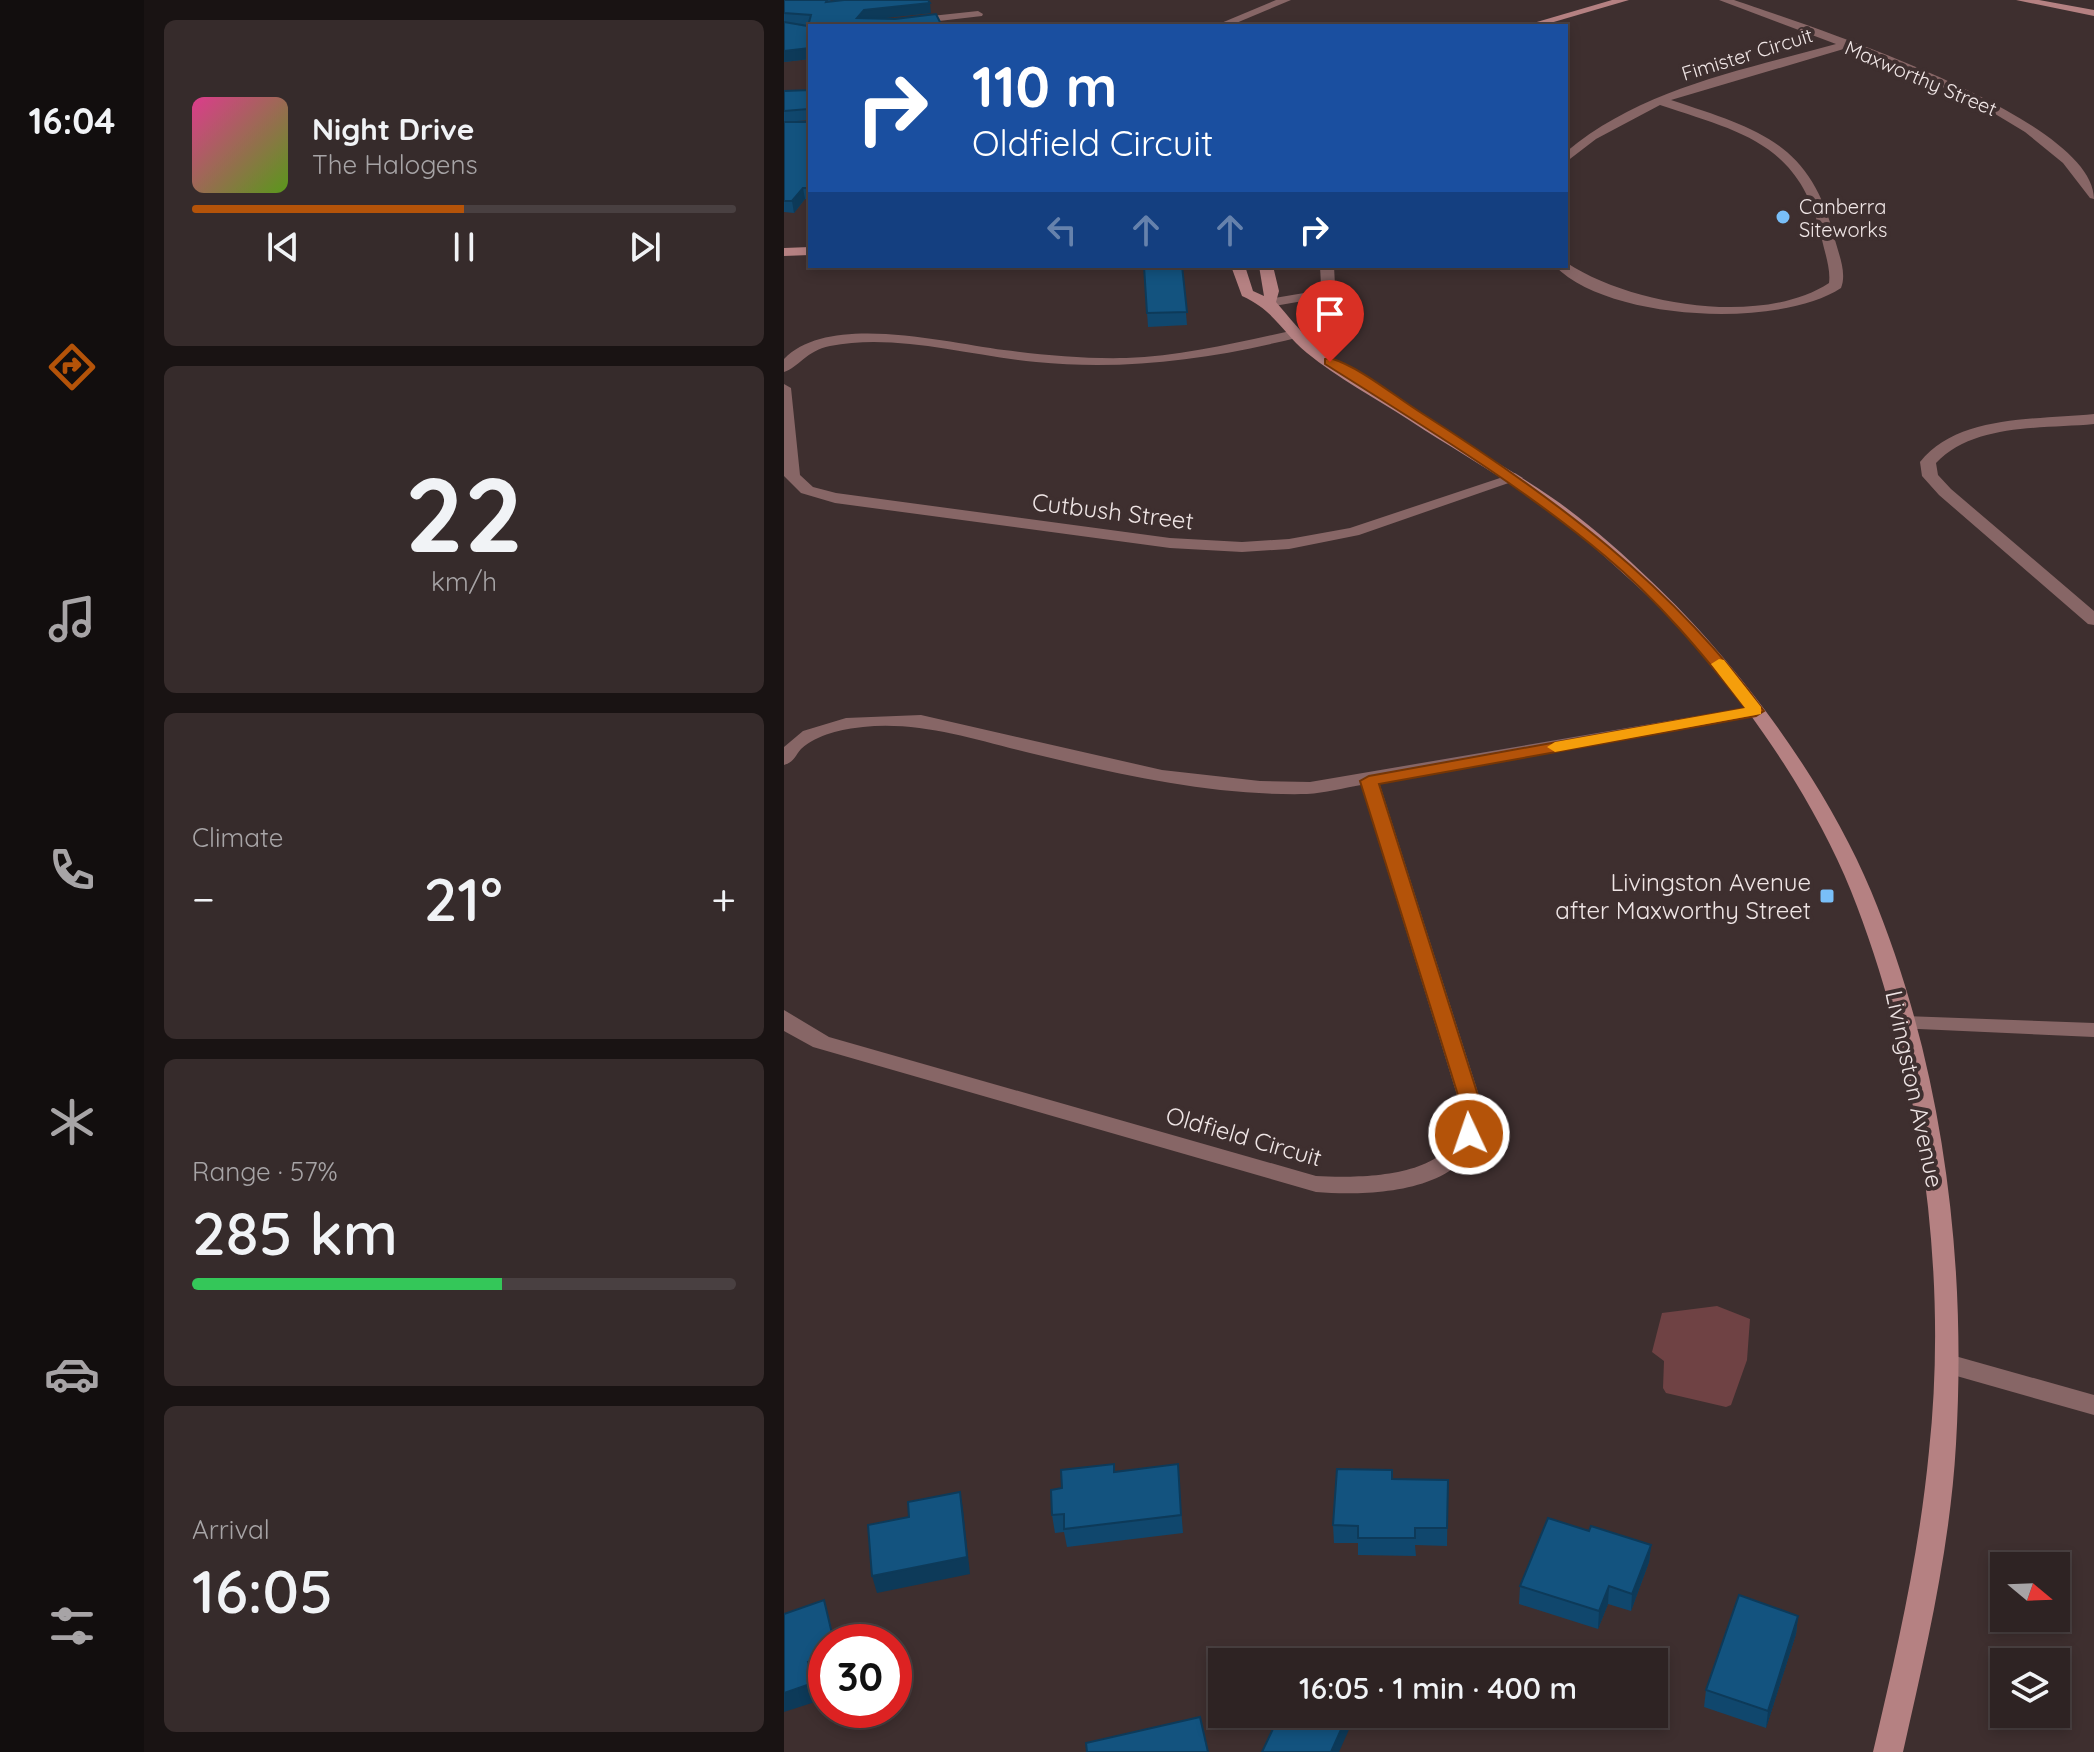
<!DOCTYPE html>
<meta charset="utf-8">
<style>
:root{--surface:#2e2323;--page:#362b2b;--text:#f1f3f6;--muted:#a7a4a6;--line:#494041;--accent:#b45309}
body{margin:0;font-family:Quicksand,sans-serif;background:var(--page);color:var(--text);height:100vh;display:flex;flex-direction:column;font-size:30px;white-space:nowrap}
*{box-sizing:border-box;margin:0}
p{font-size:26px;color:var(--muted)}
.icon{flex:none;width:44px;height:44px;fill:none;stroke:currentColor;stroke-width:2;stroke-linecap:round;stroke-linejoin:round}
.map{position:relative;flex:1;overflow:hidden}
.drawer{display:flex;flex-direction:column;gap:20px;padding:20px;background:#191313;width:640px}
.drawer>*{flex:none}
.banner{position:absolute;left:24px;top:24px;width:760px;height:244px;border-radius:0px;box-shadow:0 4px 12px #0003,0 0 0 2px var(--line);background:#1a4fa0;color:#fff;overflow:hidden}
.needle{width:52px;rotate:109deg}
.buttons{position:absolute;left:1206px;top:1552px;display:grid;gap:16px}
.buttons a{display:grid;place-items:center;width:80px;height:80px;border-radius:0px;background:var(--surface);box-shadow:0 4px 12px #0003,0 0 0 2px var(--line);font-size:40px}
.speed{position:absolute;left:24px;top:1624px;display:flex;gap:16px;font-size:40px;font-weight:700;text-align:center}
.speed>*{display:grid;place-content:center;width:104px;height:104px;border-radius:50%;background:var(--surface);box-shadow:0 4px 12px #0003,0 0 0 2px var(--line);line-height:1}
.speed .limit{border:12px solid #d22;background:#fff;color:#111}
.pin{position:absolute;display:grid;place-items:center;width:68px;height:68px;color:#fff;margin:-82px -34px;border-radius:50% 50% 50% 0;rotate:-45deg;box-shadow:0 0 8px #0007}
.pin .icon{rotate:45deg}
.me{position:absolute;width:88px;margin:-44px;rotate:357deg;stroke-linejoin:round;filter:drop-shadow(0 0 6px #0008)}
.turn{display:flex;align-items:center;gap:28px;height:168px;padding:0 32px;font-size:36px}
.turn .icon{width:104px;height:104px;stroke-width:2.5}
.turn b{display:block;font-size:56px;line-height:68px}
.lanes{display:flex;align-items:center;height:76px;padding:0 32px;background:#0003;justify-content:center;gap:40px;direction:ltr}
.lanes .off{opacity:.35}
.big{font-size:60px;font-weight:600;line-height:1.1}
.drawer .card{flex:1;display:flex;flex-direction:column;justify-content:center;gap:12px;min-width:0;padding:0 28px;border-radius:12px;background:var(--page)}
.drawer .dial{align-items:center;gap:0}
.dial b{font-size:104px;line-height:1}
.song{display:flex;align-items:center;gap:24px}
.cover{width:96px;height:96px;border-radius:12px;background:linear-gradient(135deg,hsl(330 70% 55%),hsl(90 70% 35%))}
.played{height:8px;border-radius:4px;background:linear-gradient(90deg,var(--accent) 50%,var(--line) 50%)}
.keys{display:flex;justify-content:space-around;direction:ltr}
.heat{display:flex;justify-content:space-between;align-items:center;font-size:44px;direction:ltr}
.charge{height:12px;border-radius:6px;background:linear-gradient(90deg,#34c759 57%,var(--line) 0)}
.trip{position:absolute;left:424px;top:1648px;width:460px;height:80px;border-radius:0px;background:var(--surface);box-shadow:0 4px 12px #0003,0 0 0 2px var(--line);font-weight:600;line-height:80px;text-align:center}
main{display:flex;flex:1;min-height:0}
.menu{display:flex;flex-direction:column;width:144px;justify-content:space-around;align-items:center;background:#120e0e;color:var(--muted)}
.menu .icon{width:56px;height:56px}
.menu .active{color:var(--accent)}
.menu b{font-size:36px;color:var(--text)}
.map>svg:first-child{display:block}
</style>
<main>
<nav class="menu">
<b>16:04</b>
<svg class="icon active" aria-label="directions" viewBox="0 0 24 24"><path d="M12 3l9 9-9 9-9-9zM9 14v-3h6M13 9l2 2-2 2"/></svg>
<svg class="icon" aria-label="music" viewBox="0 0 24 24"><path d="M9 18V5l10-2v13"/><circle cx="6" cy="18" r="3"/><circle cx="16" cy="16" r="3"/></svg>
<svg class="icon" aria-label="phone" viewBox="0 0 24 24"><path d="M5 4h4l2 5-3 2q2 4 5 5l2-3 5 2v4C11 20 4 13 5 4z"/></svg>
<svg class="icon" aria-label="climate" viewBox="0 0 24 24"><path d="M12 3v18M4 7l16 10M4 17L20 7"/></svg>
<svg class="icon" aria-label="car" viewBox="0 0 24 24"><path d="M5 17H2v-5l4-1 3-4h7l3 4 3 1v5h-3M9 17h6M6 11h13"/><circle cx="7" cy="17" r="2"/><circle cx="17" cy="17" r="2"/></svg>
<svg class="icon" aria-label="filters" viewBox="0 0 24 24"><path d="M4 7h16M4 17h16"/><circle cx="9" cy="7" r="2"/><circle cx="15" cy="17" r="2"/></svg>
</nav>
<section class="drawer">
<div class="card">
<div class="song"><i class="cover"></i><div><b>Night Drive</b><p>The Halogens</p></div></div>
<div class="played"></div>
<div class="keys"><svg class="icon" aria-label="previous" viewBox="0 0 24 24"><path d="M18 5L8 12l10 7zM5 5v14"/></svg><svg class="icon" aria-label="pause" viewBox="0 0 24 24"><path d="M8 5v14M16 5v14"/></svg><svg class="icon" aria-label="next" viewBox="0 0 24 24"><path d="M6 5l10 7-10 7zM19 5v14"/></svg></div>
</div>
<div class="card dial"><b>22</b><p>km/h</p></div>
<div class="card"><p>Climate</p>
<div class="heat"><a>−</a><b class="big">21°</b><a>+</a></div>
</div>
<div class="card"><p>Range · 57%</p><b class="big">285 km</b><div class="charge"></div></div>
<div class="card"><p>Arrival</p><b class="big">16:05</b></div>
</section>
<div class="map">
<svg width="1310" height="1752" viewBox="0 0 1310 1752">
<rect width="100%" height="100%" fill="#3e2f2f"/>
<!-- green -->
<path fill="#6f4244" d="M933,1306l33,13 -3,41 -16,45 -5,2 -60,-14 -3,-5 1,-27 -12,-9 10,-39z"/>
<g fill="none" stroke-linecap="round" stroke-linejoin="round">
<!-- street -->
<g fill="#876666" fill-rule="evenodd">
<path d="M492,0h15l-62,26h-15z"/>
<path d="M935,0h15c69,24 360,116 360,199l-4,-1 -27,-35 -38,-31 -48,-29 -54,-25 -76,-30 -176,52c87,29 140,42 164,140 4,15 12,33 6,48 -62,41 -233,33 -286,-22h11l1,-3c64,42 195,64 262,20 2,-15 -5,-32 -8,-48 -22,-92 -80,-103 -161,-130l-64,34 -30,23v-10c76,-64 178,-82 270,-108z"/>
<path d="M194,11l5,3 -1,2 -86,10h-35l5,-3z"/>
<path d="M536,266h14l1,20 -9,11 -57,10 -7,-4 7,-4 47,-8 5,-6z"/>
<path d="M511,330l7,4 -2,3c-88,22 -174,34 -264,25 -67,-6 -139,-29 -206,-16 -24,5 -31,21 -46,26v-13c45,-47 163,-16 220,-9 40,5 81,9 122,8 57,-2 113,-16 169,-28z"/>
<path d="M0,384l7,4 9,87 13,12 23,6 334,45 72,4 47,-3 61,-11 165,-55 8,5 -164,57 -70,14 -47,3 -72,-4 -335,-45 -34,-10 -17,-17z"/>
<path d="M1310,414v10c-51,5 -120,-1 -158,39l2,12 13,14 143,122v14l-6,-1 -149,-129 -17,-19 -2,-14c38,-48 119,-42 174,-48z"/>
<path d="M972,706l6,1 3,4 -3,4 -383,67 104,326c-1,8 0,17 -3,25 -20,61 -112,63 -164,59l-503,-145 -29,-16v-21l45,27 487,139c40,2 124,3 141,-43 3,-7 3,-17 4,-25l-100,-323c-18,3 -36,8 -54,9 -94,2 -186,-19 -277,-41 -55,-13 -109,-32 -167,-26 -21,2 -45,7 -62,22 -6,7 -7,13 -17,16v-18l19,-16 43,-13 75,-3 241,55 98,11 50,1z"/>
<path d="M1121,1016l189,7v14l-197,-9 -3,-5z"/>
<path d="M1164,1354l146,41v20l-155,-44 -4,-7 4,-7z"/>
</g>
<!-- secondary -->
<g fill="#b58182" fill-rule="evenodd">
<path d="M828,0h17l-89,26h-17z"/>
<path d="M1232,0h23l55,10v6z"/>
<path d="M26,247v8l-26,1v-8z"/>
<path d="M447,266h14l8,25 11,5 -5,-30h14l6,25 -3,11c13,15 26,32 42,45 70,56 158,99 233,150 35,24 70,55 100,84 86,81 174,200 220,310 72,173 96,367 85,553 -6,105 -30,206 -53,308h-30c24,-102 46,-197 56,-301 20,-183 -10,-389 -78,-560 -42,-105 -131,-230 -215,-306 -30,-27 -61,-56 -94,-79 -42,-31 -89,-57 -133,-86 -34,-22 -71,-42 -102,-67 -26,-22 -32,-42 -65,-57z"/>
</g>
</g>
<!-- wall -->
<g fill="#10476d">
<path d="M0,0h47l-1,1 101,12 -49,5 59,6v2h-131v33l-26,3z"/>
<path d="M26,90v30l-26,2v-31z"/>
<path d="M0,122h26v78l-5,-1 -11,14 -10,-1z"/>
<path d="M360,266h38l5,59 -39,2z"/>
<path d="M608,1470v9l56,1 -1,66 -32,-1 1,11 -58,-1v-12h-24l-1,-18z"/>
<path d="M331,1472l64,10 4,51 -116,14 -3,-15 -9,1 -3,-18 10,-27z"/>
<path d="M805,1531l62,14 -2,17 -18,49 -23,-7 -10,25 -79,-25 1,-18z"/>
<path d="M1014,1616l-2,18 -30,94 -62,-21 2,-17z"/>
</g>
<!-- shaded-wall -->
<g fill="#0d3a59">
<path d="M146,3l1,10 -65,7 -9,-2 7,-8z"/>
<path d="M26,48v11l-26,3v-11z"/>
<path d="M19,188l2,11 -11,14 -2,-12z"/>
<path d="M176,1492l3,17 7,65 -93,19 -5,-17z"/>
<path d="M867,1545l-2,17 -18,49 1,-17z"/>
<path d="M825,1586l-1,18 -10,25 1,-18z"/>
<path d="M1014,1616l-2,18 -30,94 2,-17z"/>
<path d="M42,1656v19l-13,4 5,22 -34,11v-19l24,-31z"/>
<path d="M564,1714h8l-17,38h-8z"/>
</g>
<!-- building -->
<g fill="#13537f" stroke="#0d3a59" stroke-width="2">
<path d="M0,0h43l-1,2 18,-2h84l2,3 -66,7 -7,8 38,1 41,-5 5,10v2h-131v22l-26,3v-29l24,4 3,-11 -27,-2z"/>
<path d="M26,90v30l-2,-11 -24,2v-20z"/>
<path d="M0,122h26v66h-7l-11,13h-8z"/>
<path d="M360,266h38l5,46 -40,1z"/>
<path d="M330,1464v8l64,-8 3,51 -117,14v-15l-12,1 -1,-25 11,-2 -1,-18z"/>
<path d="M553,1469l55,1v9l56,1 -1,48h-32v10h-57v-12l-25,-1z"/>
<path d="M176,1492l7,65 -95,19 -4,-51 41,-8 -1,-15z"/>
<path d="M764,1518l41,13 2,-5 60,19 -19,49 -23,-8 -10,25 -79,-25z"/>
<path d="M955,1595l59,21 -30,95 -62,-21z"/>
<path d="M40,1600l10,42h-8v14l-18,6 5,21 -29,10v-79z"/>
<path d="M496,1714h68l-17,38h-69z"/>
<path d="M416,1717l8,35h-121l-1,-9z"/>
</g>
<!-- route -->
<path fill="#b45309" stroke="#753606" stroke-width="2" d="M546,358c32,10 64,38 93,56 129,82 250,171 341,297l-8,5 -377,68 103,324 -2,26 -11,7 -10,-7 3,-26 -102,-327 9,-5 376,-68c-42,-54 -87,-108 -140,-152 -87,-73 -184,-131 -280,-192v-5z"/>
<!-- slow -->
<path fill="#f59e0b" d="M935,659l5,1 37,47v7l-206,38 -8,-5 8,-5 190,-34 -34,-44z"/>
<!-- markers -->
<g fill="#79bff8" stroke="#3e2f2f" stroke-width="3">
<circle cx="999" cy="217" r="8"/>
<rect x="1035" y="888" width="16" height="16" rx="4"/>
</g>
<g text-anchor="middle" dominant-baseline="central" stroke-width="8" stroke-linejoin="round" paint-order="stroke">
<!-- far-street labels -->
<g font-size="20" fill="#efe5e5" stroke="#3e2f2f">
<text transform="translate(963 54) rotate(-17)">Fimister Circuit</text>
<text transform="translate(1137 78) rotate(23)">Maxworthy Street</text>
</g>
<!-- far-poi labels -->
<g font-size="20" fill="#efe5e5" stroke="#3e2f2f" text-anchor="start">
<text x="1015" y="206">Canberra<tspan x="1015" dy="23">Siteworks</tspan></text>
</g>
<!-- street labels -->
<g font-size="24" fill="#efe5e5" stroke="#3e2f2f">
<text transform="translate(329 511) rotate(7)">Cutbush Street</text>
<text transform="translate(1131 1089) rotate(78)">Livingston Avenue</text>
<text transform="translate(460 1136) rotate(16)">Oldfield Circuit</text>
</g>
<!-- poi labels -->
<g font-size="24" fill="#efe5e5" stroke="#3e2f2f" text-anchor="end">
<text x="1027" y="882">Livingston Avenue<tspan x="1027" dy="28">after Maxworthy Street</tspan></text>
</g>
</g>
</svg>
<div class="buttons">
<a><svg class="needle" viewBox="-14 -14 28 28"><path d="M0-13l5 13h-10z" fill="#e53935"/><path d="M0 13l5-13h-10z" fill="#a7a4a6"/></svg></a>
<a><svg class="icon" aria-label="layers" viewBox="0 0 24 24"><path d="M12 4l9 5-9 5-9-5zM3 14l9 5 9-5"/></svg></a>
</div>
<div class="speed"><div class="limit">30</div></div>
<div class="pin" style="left:546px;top:362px;background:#d93025"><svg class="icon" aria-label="arrive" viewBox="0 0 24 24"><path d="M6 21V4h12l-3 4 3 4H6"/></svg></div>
<svg class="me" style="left:685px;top:1134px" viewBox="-20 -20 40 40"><circle r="17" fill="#b45309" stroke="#fff" stroke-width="3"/><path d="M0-11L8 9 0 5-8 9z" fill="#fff"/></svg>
<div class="trip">16:05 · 1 min · 400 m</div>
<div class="banner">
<div class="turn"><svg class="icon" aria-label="right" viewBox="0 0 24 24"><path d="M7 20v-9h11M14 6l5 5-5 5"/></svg><div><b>110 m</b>Oldfield Circuit</div></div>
<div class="lanes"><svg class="icon off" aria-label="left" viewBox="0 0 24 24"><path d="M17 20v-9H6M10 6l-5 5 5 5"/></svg><svg class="icon off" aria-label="ahead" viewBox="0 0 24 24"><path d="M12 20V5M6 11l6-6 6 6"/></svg><svg class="icon off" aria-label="ahead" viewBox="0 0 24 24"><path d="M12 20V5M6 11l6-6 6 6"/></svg><svg class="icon" aria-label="right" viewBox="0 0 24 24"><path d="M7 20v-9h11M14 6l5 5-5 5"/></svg></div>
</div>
</div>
</main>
